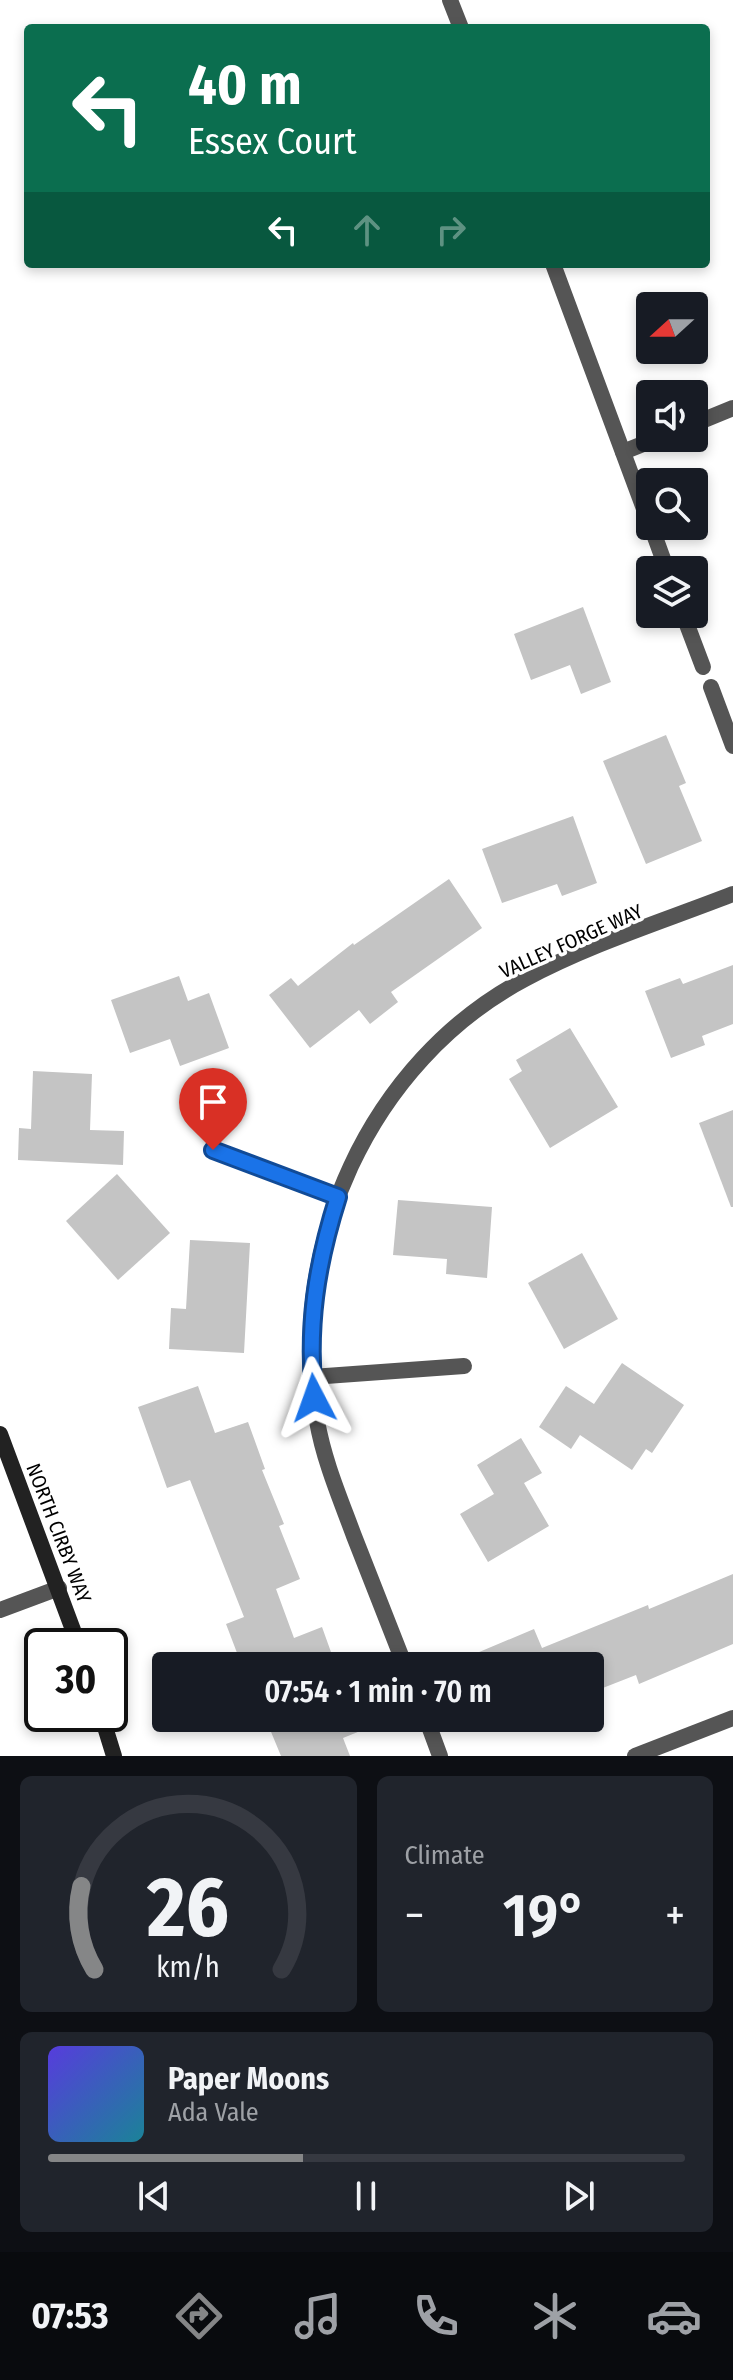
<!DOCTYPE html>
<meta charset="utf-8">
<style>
:root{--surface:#171b24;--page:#20242c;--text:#f1f3f6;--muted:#9ea1a6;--line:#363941;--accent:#858687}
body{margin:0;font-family:"Fira Sans Condensed",sans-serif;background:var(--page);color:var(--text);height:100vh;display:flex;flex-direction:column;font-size:30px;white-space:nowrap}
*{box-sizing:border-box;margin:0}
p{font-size:26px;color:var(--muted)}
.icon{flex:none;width:44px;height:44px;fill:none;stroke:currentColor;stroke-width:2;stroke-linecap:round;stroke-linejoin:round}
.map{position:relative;height:1756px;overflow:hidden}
.details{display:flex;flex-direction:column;gap:20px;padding:20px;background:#0d0f14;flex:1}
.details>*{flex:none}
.hud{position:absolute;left:24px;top:24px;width:686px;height:244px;border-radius:8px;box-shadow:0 4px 12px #0003;background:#0b6e4f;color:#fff;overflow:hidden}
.needle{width:52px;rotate:249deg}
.buttons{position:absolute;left:636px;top:292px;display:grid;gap:16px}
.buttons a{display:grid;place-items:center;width:72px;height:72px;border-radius:8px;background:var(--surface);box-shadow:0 4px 12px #0003;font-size:40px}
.speed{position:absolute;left:24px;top:1628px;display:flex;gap:16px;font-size:40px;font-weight:700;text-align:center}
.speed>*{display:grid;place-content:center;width:104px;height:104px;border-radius:50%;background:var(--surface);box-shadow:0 4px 12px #0003;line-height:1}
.speed .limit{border:4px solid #111;border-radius:12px;background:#fff;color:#111}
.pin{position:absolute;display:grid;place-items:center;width:68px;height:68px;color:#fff;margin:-82px -34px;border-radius:50% 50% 50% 0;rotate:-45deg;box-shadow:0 0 8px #0007}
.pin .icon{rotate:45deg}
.me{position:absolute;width:88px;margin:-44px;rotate:356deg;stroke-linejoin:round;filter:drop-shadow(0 0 6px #0008)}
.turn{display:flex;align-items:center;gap:28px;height:168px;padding:0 32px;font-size:36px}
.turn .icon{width:104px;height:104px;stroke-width:2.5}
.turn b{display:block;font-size:56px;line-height:68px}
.lanes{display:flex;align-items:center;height:76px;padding:0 32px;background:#0003;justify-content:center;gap:40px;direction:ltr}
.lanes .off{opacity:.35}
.big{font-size:60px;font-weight:600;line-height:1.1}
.details .card{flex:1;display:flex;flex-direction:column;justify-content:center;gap:12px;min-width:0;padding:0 28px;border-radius:12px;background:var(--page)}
.details .dial{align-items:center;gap:0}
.dial svg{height:208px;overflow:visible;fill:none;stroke:var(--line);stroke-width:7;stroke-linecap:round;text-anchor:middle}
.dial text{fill:var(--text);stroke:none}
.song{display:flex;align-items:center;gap:24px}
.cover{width:96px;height:96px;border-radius:12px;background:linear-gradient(135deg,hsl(250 70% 55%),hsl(190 70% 35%))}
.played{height:8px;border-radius:4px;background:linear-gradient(90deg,var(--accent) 40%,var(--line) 40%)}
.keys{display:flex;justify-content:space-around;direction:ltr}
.heat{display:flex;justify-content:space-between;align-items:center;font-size:44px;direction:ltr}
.details .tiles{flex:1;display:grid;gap:20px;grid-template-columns:1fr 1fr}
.card:last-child{grid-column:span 2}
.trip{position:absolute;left:152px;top:1652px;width:452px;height:80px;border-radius:8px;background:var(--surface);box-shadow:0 4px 12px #0003;font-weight:600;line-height:80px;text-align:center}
.dock{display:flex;height:128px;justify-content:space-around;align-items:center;background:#090b0e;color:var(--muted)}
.dock .icon{width:56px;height:56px}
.dock .current{color:var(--accent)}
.dock b{font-size:36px;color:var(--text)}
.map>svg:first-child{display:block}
</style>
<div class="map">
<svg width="733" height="1756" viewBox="0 0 733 1756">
<rect width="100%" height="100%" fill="#fff"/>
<!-- building -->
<g fill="#c4c4c4">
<path d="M583,607l28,75 -30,12 -11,-29 -39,15 -17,-46z"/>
<path d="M666,735l20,48 -7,3 23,55 -56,23 -43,-103z"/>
<path d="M573,816l24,67 -35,13 -5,-12 -55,19 -20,-54z"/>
<path d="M449,879l33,49 -91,64 7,10 -28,22 -11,-14 -49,38 -41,-53 22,-17 7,8 55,-43 1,2z"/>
<path d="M733,965v59l-31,12 3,9 -34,13 -26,-67 35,-13 3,6z"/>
<path d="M179,976l9,25 21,-8 20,55 -49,18 -10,-27 -40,14 -19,-53z"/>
<path d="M570,1028l48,79 -68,41 -41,-69 13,-8 -6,-11z"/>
<path d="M33,1071l59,3 -2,56 34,1 -1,34 -105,-5 1,-32 12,1z"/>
<path d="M733,1110v97h-2l-32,-84z"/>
<path d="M117,1174l53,59 -52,47 -52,-59z"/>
<path d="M398,1200l94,7 -5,71 -41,-4 1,-15 -54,-4z"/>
<path d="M190,1240l60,3 -6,110 -75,-4 2,-41 15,1z"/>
<path d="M582,1253l36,66 -54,30 -36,-66z"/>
<path d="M622,1363l62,42 -32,48 -6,-4 -14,21 -52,-35 -9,14 -32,-22 27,-41 28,18z"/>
<path d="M198,1386l17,47 33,-11 17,47 -3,1 22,54 -5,2 21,53 -24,10 18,49 28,-11 14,39h-94l-16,-42 18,-7 -54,-137 -23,8 -29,-81z"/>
<path d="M521,1438l21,35 -18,10 25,43 -61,36 -28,-48 34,-20 -17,-29z"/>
<path d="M733,1574v70l-94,40 -3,-9 -46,18v-27h-144l88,-37 8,19 106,-43 1,4z"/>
<path d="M292,1718h97l1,1 -47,19 7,18h-69l-12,-29z"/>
</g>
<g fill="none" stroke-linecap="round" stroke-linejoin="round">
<!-- lane -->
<g stroke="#555" stroke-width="16">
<path d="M694,424l39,-16"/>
<path d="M623,452l35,-14"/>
</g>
<!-- street -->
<g stroke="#555" stroke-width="16">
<path d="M450,0l11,28"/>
<path d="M553,264l97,261"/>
<path d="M651,526l16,44"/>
<path d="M683,614l20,53"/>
<path d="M711,687l22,59"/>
<path d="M213,1150l125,47"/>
<path d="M312,1377l152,-11"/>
<path d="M0,1610l59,-22"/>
<path d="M405,1666c-17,-43 -34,-87 -51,-130 -14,-38 -30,-75 -37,-115 -32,-172 53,-360 208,-442 65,-35 139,-58 208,-85"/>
<path d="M426,1718l14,38"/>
<path d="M635,1756l98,-38"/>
</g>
<!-- secondary -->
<g stroke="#222" stroke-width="16">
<path d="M0,1434l79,212"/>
<path d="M101,1714l13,42"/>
</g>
</g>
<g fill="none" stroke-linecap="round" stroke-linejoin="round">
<defs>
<path id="route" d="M213,1150l125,47c-22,69 -31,129 -24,201"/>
</defs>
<!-- route casing -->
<use href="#route" stroke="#114b97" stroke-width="20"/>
<!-- route -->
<use href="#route" stroke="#1a73e8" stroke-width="14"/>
</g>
<g text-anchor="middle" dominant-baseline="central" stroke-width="7" stroke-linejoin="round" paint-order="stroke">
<!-- street labels -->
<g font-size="20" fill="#000" stroke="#fff">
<text transform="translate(571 941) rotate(-24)">VALLEY FORGE WAY</text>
<text transform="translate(59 1533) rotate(69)">NORTH CIRBY WAY</text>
</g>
</g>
</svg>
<div class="buttons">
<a><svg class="needle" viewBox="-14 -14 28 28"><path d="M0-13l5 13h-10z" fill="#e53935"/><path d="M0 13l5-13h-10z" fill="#9ea1a6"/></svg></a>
<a><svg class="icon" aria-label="sound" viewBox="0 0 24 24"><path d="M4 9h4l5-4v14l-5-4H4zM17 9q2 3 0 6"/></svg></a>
<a><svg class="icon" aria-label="search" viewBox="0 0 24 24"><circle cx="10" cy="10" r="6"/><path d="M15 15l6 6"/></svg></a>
<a><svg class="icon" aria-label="layers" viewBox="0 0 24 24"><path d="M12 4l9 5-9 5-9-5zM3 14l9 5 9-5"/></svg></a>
</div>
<div class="speed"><div class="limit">30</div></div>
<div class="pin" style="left:213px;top:1150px;background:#d93025"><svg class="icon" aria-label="arrive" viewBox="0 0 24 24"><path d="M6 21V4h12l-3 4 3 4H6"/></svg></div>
<svg class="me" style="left:314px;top:1398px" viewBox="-20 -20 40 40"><path d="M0-17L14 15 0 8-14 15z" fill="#1a73e8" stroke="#fff" stroke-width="4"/></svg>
<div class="trip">07:54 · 1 min · 70 m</div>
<div class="hud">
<div class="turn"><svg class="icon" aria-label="left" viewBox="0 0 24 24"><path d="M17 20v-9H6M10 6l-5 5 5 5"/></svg><div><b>40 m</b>Essex Court</div></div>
<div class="lanes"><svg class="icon" aria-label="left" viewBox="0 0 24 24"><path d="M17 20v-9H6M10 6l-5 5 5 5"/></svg><svg class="icon off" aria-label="ahead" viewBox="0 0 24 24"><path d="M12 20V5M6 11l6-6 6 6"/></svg><svg class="icon off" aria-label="right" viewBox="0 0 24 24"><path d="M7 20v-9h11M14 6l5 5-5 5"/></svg></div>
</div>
</div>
<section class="details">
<div class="tiles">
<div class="card dial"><svg viewBox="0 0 100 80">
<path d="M14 69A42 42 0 1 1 86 69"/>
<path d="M14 69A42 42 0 0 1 9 37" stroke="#858687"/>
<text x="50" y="56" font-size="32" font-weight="700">26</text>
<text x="50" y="72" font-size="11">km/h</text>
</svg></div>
<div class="card"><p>Climate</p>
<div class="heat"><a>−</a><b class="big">19°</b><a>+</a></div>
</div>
<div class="card">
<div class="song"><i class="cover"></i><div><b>Paper Moons</b><p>Ada Vale</p></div></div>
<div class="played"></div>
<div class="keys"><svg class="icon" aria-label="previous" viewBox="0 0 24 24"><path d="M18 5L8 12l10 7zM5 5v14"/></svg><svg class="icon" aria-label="pause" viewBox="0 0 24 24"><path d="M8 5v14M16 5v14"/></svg><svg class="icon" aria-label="next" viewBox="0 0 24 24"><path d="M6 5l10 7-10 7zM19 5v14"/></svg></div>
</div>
</div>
</section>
<nav class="dock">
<b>07:53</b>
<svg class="icon current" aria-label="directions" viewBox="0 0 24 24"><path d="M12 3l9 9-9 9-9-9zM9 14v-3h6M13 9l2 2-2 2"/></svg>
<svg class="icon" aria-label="music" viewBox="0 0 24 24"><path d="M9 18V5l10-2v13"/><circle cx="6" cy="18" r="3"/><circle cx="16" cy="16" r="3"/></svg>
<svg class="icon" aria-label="phone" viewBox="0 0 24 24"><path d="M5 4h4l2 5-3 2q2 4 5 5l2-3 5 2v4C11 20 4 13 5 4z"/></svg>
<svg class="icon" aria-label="climate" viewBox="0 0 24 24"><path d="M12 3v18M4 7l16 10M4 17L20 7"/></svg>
<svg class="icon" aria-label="car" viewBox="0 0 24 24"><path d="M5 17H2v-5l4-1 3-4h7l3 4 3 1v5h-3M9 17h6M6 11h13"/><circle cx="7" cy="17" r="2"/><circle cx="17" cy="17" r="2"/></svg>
</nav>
